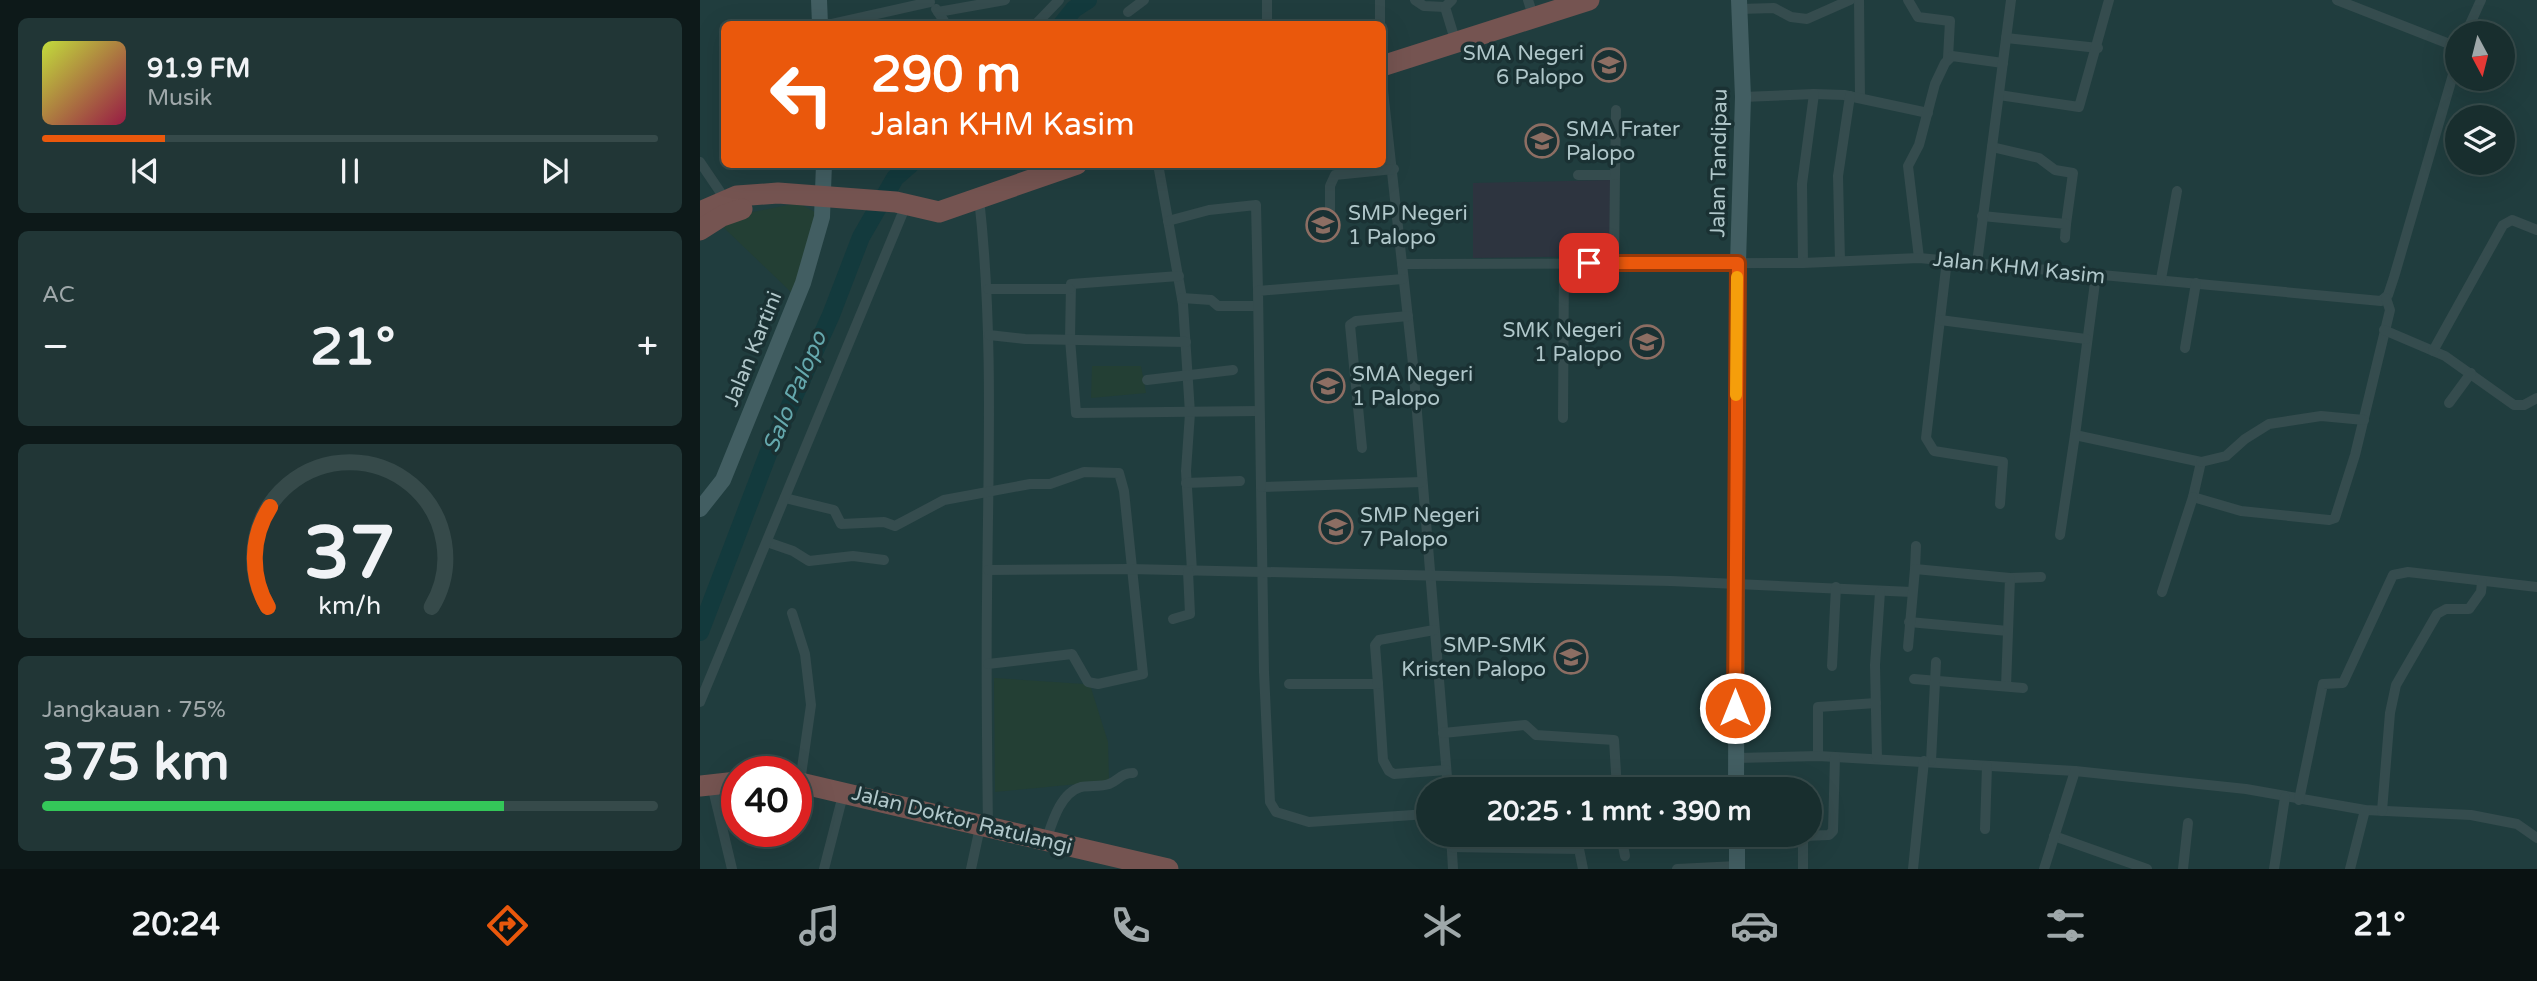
<!DOCTYPE html>
<html lang="id">
<meta charset="utf-8">
<style>
:root{--surface:#182e2e;--page:#213636;--text:#f1f3f6;--muted:#9fa8aa;--line:#364a4a;--accent:#ea580c}
body{margin:0;font-family:"Varela Round",sans-serif;background:var(--page);color:var(--text);height:100vh;display:flex;flex-direction:column;font-size:26px;white-space:nowrap}
*{box-sizing:border-box;margin:0}
p{font-size:23px;color:var(--muted)}
.icon{flex:none;width:38px;height:38px;fill:none;stroke:currentColor;stroke-width:2;stroke-linecap:round;stroke-linejoin:round}
.map{position:relative;flex:1;overflow:hidden}
.panel{display:flex;flex-direction:column;gap:18px;padding:18px;background:#0d1919;width:700px}
.panel>*{flex:none}
.guide{position:absolute;left:21px;top:21px;width:665px;height:147px;border-radius:10px;box-shadow:0 7px 28px #0002,0 0 0 2px var(--line);background:#ea580c;color:#fff;overflow:hidden}
.needle{width:46px;rotate:173deg}
.fabs{position:absolute;left:1745px;top:21px;display:grid;gap:14px}
.fabs a{display:grid;place-items:center;width:70px;height:70px;border-radius:50%;background:var(--surface);box-shadow:0 7px 28px #0002,0 0 0 2px var(--line);font-size:35px}
.speed{position:absolute;left:21px;top:756px;display:flex;gap:14px;font-size:35px;font-weight:700;text-align:center}
.speed>*{display:grid;place-content:center;width:91px;height:91px;border-radius:50%;background:var(--surface);box-shadow:0 7px 28px #0002,0 0 0 2px var(--line);line-height:1}
.speed .limit{border:10px solid #d22;background:#fff;color:#111}
.pin{position:absolute;display:grid;place-items:center;width:60px;height:60px;color:#fff;margin:-30px;border-radius:14px;box-shadow:0 4px 10px #0006}
.me{position:absolute;width:77px;margin:-38px;rotate:0deg;stroke-linejoin:round;filter:drop-shadow(0 0 5px #0008)}
.turn{display:flex;align-items:center;gap:24px;height:147px;padding:0 35px;font-size:32px}
.turn .icon{width:91px;height:91px;stroke-width:2.5}
.turn b{display:block;font-size:49px;line-height:60px}
.big{font-size:52px;font-weight:800;line-height:1.1}
.panel .card{flex:1;display:flex;flex-direction:column;justify-content:center;gap:10px;min-width:0;padding:0 24px;border-radius:10px;background:var(--page)}
.panel .dial{align-items:center;gap:0}
.dial svg{height:182px;overflow:visible;fill:none;stroke:var(--line);stroke-width:7;stroke-linecap:round;text-anchor:middle}
.dial text{fill:var(--text);stroke:none}
.song{display:flex;align-items:center;gap:21px}
.cover{width:84px;height:84px;border-radius:10px;background:linear-gradient(135deg,hsl(70 70% 55%),hsl(340 70% 35%))}
.played{height:7px;border-radius:4px;background:linear-gradient(90deg,var(--accent) 20%,var(--line) 20%)}
.keys{display:flex;justify-content:space-around;direction:ltr}
.heat{display:flex;justify-content:space-between;align-items:center;font-size:38px;direction:ltr}
.charge{height:10px;border-radius:5px;background:linear-gradient(90deg,#34c759 75%,var(--line) 0)}
.trip{position:absolute;left:716px;top:777px;width:406px;height:70px;border-radius:35px;background:var(--surface);box-shadow:0 7px 28px #0002,0 0 0 2px var(--line);font-weight:800;line-height:70px;text-align:center}
.tab-bar{display:flex;height:112px;justify-content:space-around;align-items:center;background:#0a1212;color:var(--muted)}
.tab-bar .icon{width:49px;height:49px}
.tab-bar .on{color:var(--accent)}
.tab-bar b{font-size:32px;color:var(--text)}
main{display:flex;flex:1;min-height:0}
.map>svg:first-child{display:block}
</style>
<main>
<section class="panel">
<div class="card">
<div class="song"><i class="cover"></i><div><b>91.9 FM</b><p>Musik</p></div></div>
<div class="played"></div>
<div class="keys"><svg class="icon" aria-label="previous" viewBox="0 0 24 24"><path d="M18 5L8 12l10 7zM5 5v14"/></svg><svg class="icon" aria-label="pause" viewBox="0 0 24 24"><path d="M8 5v14M16 5v14"/></svg><svg class="icon" aria-label="next" viewBox="0 0 24 24"><path d="M6 5l10 7-10 7zM19 5v14"/></svg></div>
</div>
<div class="card"><p>AC</p>
<div class="heat"><a>−</a><b class="big">21°</b><a>+</a></div>
</div>
<div class="card dial"><svg viewBox="0 0 100 80">
<path d="M14 69A42 42 0 1 1 86 69"/>
<path d="M14 69A42 42 0 0 1 15 25" stroke="#ea580c"/>
<text x="50" y="56" font-size="32" font-weight="700">37</text>
<text x="50" y="72" font-size="11">km/h</text>
</svg></div>
<div class="card"><p>Jangkauan · 75%</p><b class="big">375 km</b><div class="charge"></div></div>
</section>
<div class="map">
<svg width="1837" height="869" viewBox="0 0 1837 869">
<rect width="100%" height="100%" fill="#203d3e"/>
<!-- medical -->
<path fill="#2d343f" d="M910,180l1,76 -138,2v-75z"/>
<!-- green -->
<g fill="#233f34">
<path d="M98,203l17,9 1,17 -23,65 -72,-69 17,-10z"/>
<path d="M392,366h49l5,27 -55,5z"/>
<path d="M294,678l90,6 7,4 17,54 1,39 -114,11z"/>
</g>
<g fill="none" stroke-linecap="round" stroke-linejoin="round">
<!-- river -->
<g stroke="#133a3d" stroke-width="18">
<path d="M362,24l12,-15 14,-9"/>
<path d="M0,632l68,-178 63,-139 30,-78 34,-59 16,-14"/>
</g>
<!-- street -->
<g stroke="#354c4e" stroke-width="10">
<path d="M680,0v24"/>
<path d="M715,0l9,6 21,1"/>
<path d="M752,0l-7,7 11,36"/>
<path d="M828,0l6,19"/>
<path d="M1159,0l1,98"/>
<path d="M1208,0l10,17 32,4 -2,37"/>
<path d="M1637,0l120,47"/>
<path d="M236,9l10,15"/>
<path d="M1040,9l34,-1 17,9 16,2 43,-19"/>
<path d="M238,12l67,-12"/>
<path d="M428,12l16,-12"/>
<path d="M132,24l98,-22"/>
<path d="M336,24l23,-24"/>
<path d="M567,24v-24"/>
<path d="M1766,33l15,-33"/>
<path d="M1306,38l92,10"/>
<path d="M682,81l31,283 35,425"/>
<path d="M1114,94l30,1 84,18"/>
<path d="M1299,95l80,12 30,-107"/>
<path d="M1043,97l71,-3 -12,90 1,79"/>
<path d="M1292,147l47,11 16,12 18,3 -7,51"/>
<path d="M0,162l25,37"/>
<path d="M458,164l25,140 7,109 -4,58 6,100"/>
<path d="M878,175h37l-1,88"/>
<path d="M915,175l1,-65"/>
<path d="M279,198c15,134 9,268 8,403 -1,76 0,152 1,228"/>
<path d="M1282,216l84,8 -1,14"/>
<path d="M468,221l41,-11 47,-5 2,86"/>
<path d="M630,224v-38l5,-11 59,-6"/>
<path d="M1219,258l-11,-92 11,-21 16,-61 10,-21 7,-7 51,7"/>
<path d="M1247,260l-21,178 8,13 69,11 -3,42"/>
<path d="M1140,261l-2,-85 12,-80"/>
<path d="M1277,263l34,-263"/>
<path d="M702,264l401,-1 116,-5 462,43 7,-6 6,-18 63,-216"/>
<path d="M1396,275l-21,160 126,27 -8,35 48,14 88,9 6,-2 20,-63 35,-145 -4,-12"/>
<path d="M479,276l-108,8 -1,55 6,74 183,-2"/>
<path d="M1461,279l16,-88"/>
<path d="M288,289h82"/>
<path d="M482,298l29,2 7,6h39"/>
<path d="M1240,320l146,19"/>
<path d="M1684,330l61,26 69,49h10l13,-7"/>
<path d="M289,335l36,4 161,3"/>
<path d="M1485,348l11,-65"/>
<path d="M1733,351l70,-126 9,-5 25,10"/>
<path d="M447,380l86,-10"/>
<path d="M1749,403l22,-30"/>
<path d="M863,418l1,-154"/>
<path d="M662,448l-12,-123 6,-4 52,-5"/>
<path d="M1501,462l25,-6 19,-17 24,-15 52,-8 43,4"/>
<path d="M722,482l-161,5 3,185 6,130 6,10 33,10 119,-8"/>
<path d="M486,483l54,-2"/>
<path d="M561,487l-3,-196 145,-12"/>
<path d="M85,498l49,12 7,14 43,-2 11,4 49,-26 86,-16h20l34,-12 35,1 5,18 19,183 -45,10 -10,-2 -16,-28 -84,10"/>
<path d="M1360,535l15,-100"/>
<path d="M67,542l26,9 16,10 44,-5 31,4"/>
<path d="M1215,569l1,-23"/>
<path d="M288,570l142,-1 541,12 241,11"/>
<path d="M1310,578l31,-1"/>
<path d="M1462,592l31,-95"/>
<path d="M92,613l13,41 6,51 -11,77"/>
<path d="M473,619l17,-5 -2,-43"/>
<path d="M1209,622l99,9"/>
<path d="M1208,647l7,-78 95,9 -4,108"/>
<path d="M1132,666l4,-79"/>
<path d="M1214,679l109,9"/>
<path d="M589,684h89l5,76 6,11 5,3 52,-4"/>
<path d="M678,684l-3,-39 4,-5 55,-10"/>
<path d="M0,702l206,-497"/>
<path d="M743,733l82,-8 11,10 78,5 3,49"/>
<path d="M1118,756v-49l58,-4"/>
<path d="M1036,758l82,-2 257,15 171,18 119,21 106,5 46,9 20,14"/>
<path d="M1177,758l-2,-93 5,-73"/>
<path d="M1231,761l5,-99"/>
<path d="M12,785l20,84"/>
<path d="M1599,800l24,-116 20,-1 50,-108 15,-3 129,15"/>
<path d="M1682,811l8,-98 6,-28 41,-71 9,-5h23l12,-17 1,-10"/>
<path d="M1285,829l2,-63"/>
<path d="M751,835l2,34"/>
<path d="M921,835l4,21"/>
<path d="M1354,836l93,33"/>
<path d="M346,841c6,-18 14,-48 35,-54 9,-2 19,0 28,-3 10,-4 12,-11 24,-11"/>
<path d="M752,847l127,2 4,20"/>
<path d="M124,869l20,-78"/>
<path d="M271,869l9,-42"/>
<path d="M977,869l60,-3"/>
<path d="M1103,869v-33l26,-1 4,-4 2,-74"/>
<path d="M1213,869l11,-108"/>
<path d="M1344,869l31,-98"/>
<path d="M1483,869l5,-46"/>
<path d="M1574,869l11,-72"/>
<path d="M1650,869l15,-59"/>
</g>
<!-- secondary -->
<g stroke="#425e62" stroke-width="16">
<path d="M119,0l1,24"/>
<path d="M0,509l23,-29 80,-197 19,-66 2,-53"/>
<path d="M1036,789l2,-526 5,-166 -4,-97"/>
<path d="M1037,835v34"/>
</g>
<!-- highway -->
<g stroke="#755451" stroke-width="21">
<path d="M682,66l207,-66"/>
<path d="M0,212l37,-16 41,-3 118,9 43,10 138,-48"/>
<path d="M0,230l22,-14 20,-7"/>
<path d="M96,782l372,87"/>
<path d="M0,786l37,-4"/>
</g>
</g>
<g fill="none" stroke-linecap="round" stroke-linejoin="round">
<defs>
<path id="route" d="M889,263h149l-3,445"/>
</defs>
<!-- route casing -->
<use href="#route" stroke="#983908" stroke-width="18"/>
<!-- route -->
<use href="#route" stroke="#ea580c" stroke-width="12"/>
<!-- slow -->
<path stroke="#f59e0b" stroke-width="12" d="M1036,395l1,-118"/>
</g>
<!-- icons -->
<defs>
<symbol id="school-ring" viewBox="-11 -11 22 22"><circle r="9.5" fill="#1a3133" stroke="#8d6e63" stroke-width="1.5"/><path d="M0-5L7-2L0 1L-7-2ZM-4 1L0 2.5L4 1V4Q0 6-4 4Z" fill="#8d6e63"/></symbol>
</defs>
<g fill-rule="evenodd">
<use href="#school-ring" x="890" y="46" width="38" height="38"/>
<use href="#school-ring" x="823" y="122" width="38" height="38"/>
<use href="#school-ring" x="604" y="206" width="38" height="38"/>
<use href="#school-ring" x="928" y="323" width="38" height="38"/>
<use href="#school-ring" x="609" y="367" width="38" height="38"/>
<use href="#school-ring" x="617" y="508" width="38" height="38"/>
<use href="#school-ring" x="852" y="638" width="38" height="38"/>
</g>
<g text-anchor="middle" dominant-baseline="central" stroke-width="7" stroke-linejoin="round" paint-order="stroke">
<!-- poi labels -->
<g font-size="21" fill="#b0c7ca" stroke="#1a3133" text-anchor="start">
<text x="884" y="53" text-anchor="end">SMA Negeri<tspan x="884" dy="24">6 Palopo</tspan></text>
<text x="866" y="129">SMA Frater<tspan x="866" dy="24">Palopo</tspan></text>
<text x="648" y="213">SMP Negeri<tspan x="648" dy="24">1 Palopo</tspan></text>
<text x="922" y="330" text-anchor="end">SMK Negeri<tspan x="922" dy="24">1 Palopo</tspan></text>
<text x="652" y="374">SMA Negeri<tspan x="652" dy="24">1 Palopo</tspan></text>
<text x="660" y="515">SMP Negeri<tspan x="660" dy="24">7 Palopo</tspan></text>
<text x="846" y="645" text-anchor="end">SMP-SMK<tspan x="846" dy="24">Kristen Palopo</tspan></text>
</g>
<!-- street labels -->
<g font-size="21" fill="#b0c7ca" stroke="#1a3133">
<text transform="translate(1019 163) rotate(-89)">Jalan Tandipau</text>
<text transform="translate(1319 268) rotate(6)">Jalan KHM Kasim</text>
<text transform="translate(53 349) rotate(-68)">Jalan Kartini</text>
<text transform="translate(262 820) rotate(14)">Jalan Doktor Ratulangi</text>
</g>
<!-- water labels -->
<g font-size="23" font-style="italic" fill="#65a8ad" stroke="#1a3133">
<text transform="translate(95 392) rotate(-67)">Salo Palopo</text>
</g>
</g>
</svg>
<div class="fabs">
<a><svg class="needle" viewBox="-14 -14 28 28"><path d="M0-13l5 13h-10z" fill="#e53935"/><path d="M0 13l5-13h-10z" fill="#9fa8aa"/></svg></a>
<a><svg class="icon" aria-label="layers" viewBox="0 0 24 24"><path d="M12 4l9 5-9 5-9-5zM3 14l9 5 9-5"/></svg></a>
</div>
<div class="speed"><div class="limit">40</div></div>
<div class="pin" style="left:889px;top:263px;background:#d93025"><svg class="icon" aria-label="arrive" viewBox="0 0 24 24"><path d="M6 21V4h12l-3 4 3 4H6"/></svg></div>
<svg class="me" style="left:1035px;top:708px" viewBox="-20 -20 40 40"><circle r="17" fill="#ea580c" stroke="#fff" stroke-width="3"/><path d="M0-11L8 9 0 5-8 9z" fill="#fff"/></svg>
<div class="trip">20:25 · 1 mnt · 390 m</div>
<div class="guide">
<div class="turn"><svg class="icon" aria-label="left" viewBox="0 0 24 24"><path d="M17 20v-9H6M10 6l-5 5 5 5"/></svg><div><b>290 m</b>Jalan KHM Kasim</div></div>
</div>
</div>
</main>
<nav class="tab-bar">
<b>20:24</b>
<svg class="icon on" aria-label="directions" viewBox="0 0 24 24"><path d="M12 3l9 9-9 9-9-9zM9 14v-3h6M13 9l2 2-2 2"/></svg>
<svg class="icon" aria-label="music" viewBox="0 0 24 24"><path d="M9 18V5l10-2v13"/><circle cx="6" cy="18" r="3"/><circle cx="16" cy="16" r="3"/></svg>
<svg class="icon" aria-label="phone" viewBox="0 0 24 24"><path d="M5 4h4l2 5-3 2q2 4 5 5l2-3 5 2v4C11 20 4 13 5 4z"/></svg>
<svg class="icon" aria-label="climate" viewBox="0 0 24 24"><path d="M12 3v18M4 7l16 10M4 17L20 7"/></svg>
<svg class="icon" aria-label="car" viewBox="0 0 24 24"><path d="M5 17H2v-5l4-1 3-4h7l3 4 3 1v5h-3M9 17h6M6 11h13"/><circle cx="7" cy="17" r="2"/><circle cx="17" cy="17" r="2"/></svg>
<svg class="icon" aria-label="filters" viewBox="0 0 24 24"><path d="M4 7h16M4 17h16"/><circle cx="9" cy="7" r="2"/><circle cx="15" cy="17" r="2"/></svg>
<b>21°</b>
</nav>
